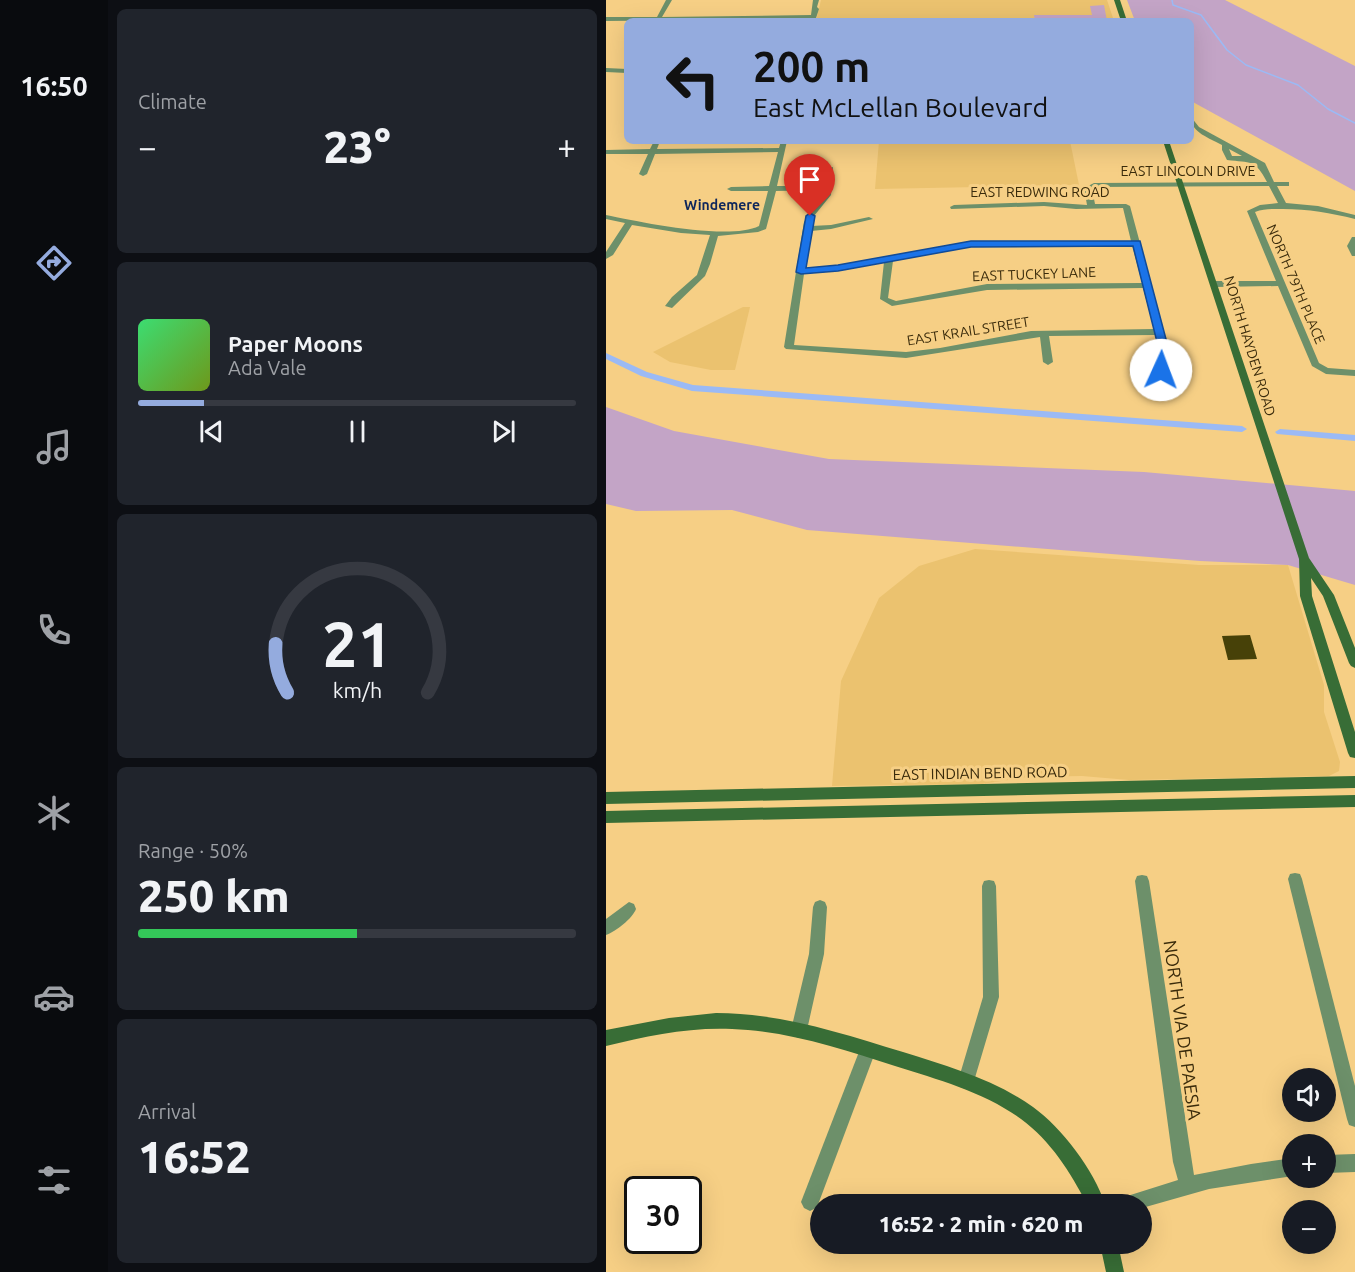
<!DOCTYPE html>
<meta charset="utf-8">
<style>
:root{--surface:#171b24;--page:#20242c;--text:#f1f3f6;--muted:#9ea1a6;--line:#363941;--accent:#94abde}
body{margin:0;font-family:Ubuntu,sans-serif;background:var(--page);color:var(--text);height:100vh;display:flex;flex-direction:column;font-size:22px;white-space:nowrap}
*{box-sizing:border-box;margin:0}
p{font-size:20px;color:var(--muted)}
.icon{flex:none;width:33px;height:33px;fill:none;stroke:currentColor;stroke-width:2;stroke-linecap:round;stroke-linejoin:round}
.map{position:relative;flex:1;overflow:hidden}
.details{display:flex;flex-direction:column;gap:9px;padding:9px;background:#0d0f14;width:498px}
.details>*{flex:none}
.guide{position:absolute;left:18px;top:18px;width:570px;height:126px;border-radius:9px;box-shadow:0 6px 24px #0002;background:#94abde;color:#111;overflow:hidden}
.tools{position:absolute;left:676px;top:1068px;display:grid;gap:12px}
.tools a{display:grid;place-items:center;width:54px;height:54px;border-radius:50%;background:var(--surface);box-shadow:0 6px 24px #0002;font-size:30px}
.speed{position:absolute;left:18px;top:1176px;display:flex;gap:12px;font-size:30px;font-weight:700;text-align:center}
.speed>*{display:grid;place-content:center;width:78px;height:78px;border-radius:50%;background:var(--surface);box-shadow:0 6px 24px #0002;line-height:1}
.speed .limit{border:3px solid #111;border-radius:9px;background:#fff;color:#111}
.pin{position:absolute;display:grid;place-items:center;width:51px;height:51px;color:#fff;margin:-62px -26px;border-radius:50% 50% 50% 0;rotate:-45deg;box-shadow:0 0 6px #0007}
.pin .icon{rotate:45deg}
.me{position:absolute;width:66px;margin:-33px;rotate:2deg;stroke-linejoin:round;filter:drop-shadow(0 0 4px #0008)}
.turn{display:flex;align-items:center;gap:21px;height:126px;padding:0 30px;font-size:27px}
.turn .icon{width:78px;height:78px;stroke-width:2.5}
.turn b{display:block;font-size:42px;line-height:51px}
.big{font-size:45px;font-weight:800;line-height:1.1}
.details .card{flex:1;display:flex;flex-direction:column;justify-content:center;gap:9px;min-width:0;padding:0 21px;border-radius:9px;background:var(--page)}
.details .dial{align-items:center;gap:0}
.dial svg{height:156px;overflow:visible;fill:none;stroke:var(--line);stroke-width:7;stroke-linecap:round;text-anchor:middle}
.dial text{fill:var(--text);stroke:none}
.song{display:flex;align-items:center;gap:18px}
.cover{width:72px;height:72px;border-radius:9px;background:linear-gradient(135deg,hsl(140 70% 55%),hsl(80 70% 35%))}
.played{height:6px;border-radius:3px;background:linear-gradient(90deg,var(--accent) 15%,var(--line) 15%)}
.keys{display:flex;justify-content:space-around;direction:ltr}
.heat{display:flex;justify-content:space-between;align-items:center;font-size:33px;direction:ltr}
.charge{height:9px;border-radius:4px;background:linear-gradient(90deg,#34c759 50%,var(--line) 0)}
.trip{position:absolute;left:204px;top:1194px;width:342px;height:60px;border-radius:30px;background:var(--surface);box-shadow:0 6px 24px #0002;font-weight:800;line-height:60px;text-align:center}
main{display:flex;flex:1;min-height:0}
.tabs{display:flex;flex-direction:column;width:108px;justify-content:space-around;align-items:center;background:#090b0e;color:var(--muted)}
.tabs .icon{width:42px;height:42px}
.tabs .on{color:var(--accent)}
.tabs b{font-size:27px;color:var(--text)}
.map>svg:first-child{display:block}
</style>
<main>
<nav class="tabs">
<b>16:50</b>
<svg class="icon on" aria-label="directions" viewBox="0 0 24 24"><path d="M12 3l9 9-9 9-9-9zM9 14v-3h6M13 9l2 2-2 2"/></svg>
<svg class="icon" aria-label="music" viewBox="0 0 24 24"><path d="M9 18V5l10-2v13"/><circle cx="6" cy="18" r="3"/><circle cx="16" cy="16" r="3"/></svg>
<svg class="icon" aria-label="phone" viewBox="0 0 24 24"><path d="M5 4h4l2 5-3 2q2 4 5 5l2-3 5 2v4C11 20 4 13 5 4z"/></svg>
<svg class="icon" aria-label="climate" viewBox="0 0 24 24"><path d="M12 3v18M4 7l16 10M4 17L20 7"/></svg>
<svg class="icon" aria-label="car" viewBox="0 0 24 24"><path d="M5 17H2v-5l4-1 3-4h7l3 4 3 1v5h-3M9 17h6M6 11h13"/><circle cx="7" cy="17" r="2"/><circle cx="17" cy="17" r="2"/></svg>
<svg class="icon" aria-label="filters" viewBox="0 0 24 24"><path d="M4 7h16M4 17h16"/><circle cx="9" cy="7" r="2"/><circle cx="15" cy="17" r="2"/></svg>
</nav>
<section class="details">
<div class="card"><p>Climate</p>
<div class="heat"><a>−</a><b class="big">23°</b><a>+</a></div>
</div>
<div class="card">
<div class="song"><i class="cover"></i><div><b>Paper Moons</b><p>Ada Vale</p></div></div>
<div class="played"></div>
<div class="keys"><svg class="icon" aria-label="previous" viewBox="0 0 24 24"><path d="M18 5L8 12l10 7zM5 5v14"/></svg><svg class="icon" aria-label="pause" viewBox="0 0 24 24"><path d="M8 5v14M16 5v14"/></svg><svg class="icon" aria-label="next" viewBox="0 0 24 24"><path d="M6 5l10 7-10 7zM19 5v14"/></svg></div>
</div>
<div class="card dial"><svg viewBox="0 0 100 80">
<path d="M14 69A42 42 0 1 1 86 69"/>
<path d="M14 69A42 42 0 0 1 8 44" stroke="#94abde"/>
<text x="50" y="56" font-size="32" font-weight="700">21</text>
<text x="50" y="72" font-size="11">km/h</text>
</svg></div>
<div class="card"><p>Range · 50%</p><b class="big">250 km</b><div class="charge"></div></div>
<div class="card"><p>Arrival</p><b class="big">16:52</b></div>
</section>
<div class="map">
<svg width="749" height="1272" viewBox="0 0 749 1272">
<rect width="100%" height="100%" fill="#f6cf85"/>
<!-- built -->
<g fill="#ebc26f">
<path d="M215,0h286l7,21h-298z"/>
<path d="M273,141h191l9,44 -204,4z"/>
<path d="M137,307h7l-15,63h-24l-41,-8 -17,-10z"/>
<path d="M369,549l224,16h89l36,120v27l16,50 -1,9 -10,5 -200,4 -47,-4 -55,1 -45,7 -150,2 9,-105 38,-83 40,-32z"/>
</g>
<!-- green -->
<g fill="#c3a4c6">
<path d="M521,0h98l130,66v125l-164,-90v-80h-56z"/>
<path d="M498,5l3,16h-72l-1,-6h58l-2,-9z"/>
<path d="M0,407l68,24 155,28 315,13 211,19v94l-67,-20 -88,-4 -393,-31 -75,-20 -96,1 -30,-7z"/>
</g>
<g fill="none" stroke-linecap="round" stroke-linejoin="round">
<!-- stream -->
<path stroke="#9bbaf5" stroke-width="1.5" d="M566,0l1,5 28,10 26,35 19,15 52,20 30,24 27,14"/>
<!-- canal -->
<g fill="#9bbaf5" fill-rule="evenodd">
<path d="M0,353l41,19 46,13 549,41 5,3 -5,3 -550,-41 -51,-15 -35,-17z"/>
<path d="M674,429l75,6v6l-78,-7 -2,-2z"/>
</g>
</g>
<!-- building -->
<path fill="#474108" d="M644,635l7,24 -29,1 -6,-24z"/>
<g fill="none" stroke-linecap="round" stroke-linejoin="round">
<!-- street -->
<g fill="#6d906a" fill-rule="evenodd">
<path d="M60,0h6l-10,17 149,-2 2,-15h6l-2,7 2,2 -4,12h-6l1,-2 -204,2v-4h51z"/>
<path d="M0,68l21,1v4l-21,-1z"/>
<path d="M585,117l8,10 66,36 9,19h15v4h-12l9,17 32,3 37,9v4c-24,-6 -47,-10 -72,-10 -9,0 -18,-1 -28,3l64,151 9,5 27,2v6l-29,-2 -14,-8 -34,-80 -63,1 -4,-3 4,-3h61l-29,-70 13,-6 18,-2 -9,-17 -174,1 -3,2 3,15h31l4,2 41,152 -5,12 -5,3 -5,-3 5,-12 -6,-23 -106,1 4,26 -5,3 -5,-3 -3,-25 -134,21 -120,-9 -2,-2 20,-125 18,-24 2,-8 -48,1 -10,38 -8,3 -40,4 -8,28 -5,12 -33,32 -7,-2 7,-9 25,-22 13,-40 -29,-2 -49,-8 -19,30 -7,4v-7l19,-29 -19,-4v-4c34,7 123,26 153,11l9,-35h-37l-4,-2 4,-2 38,-1 9,-34 -123,2 -8,20 -4,2 -4,-2 9,-20h-42v-4l44,-1 4,-8h6l-3,8 122,-1 2,-7h6l-10,45h48l1,-17 7,-2 -2,28 -17,21 -3,10 20,-1 38,-8 4,2 -42,10 -20,2 -6,38 33,-3 133,-24 160,-1 -8,-33 -47,1 -32,-3 -93,3 -1,-2 4,-2 90,-3 43,3 -3,-17 10,-5 173,-1c-12,-23 -16,-19 -40,-22l-5,-10v-5c-12,-7 -31,-12 -31,-28zM623,149l13,7h-10zM526,245l10,38 -155,1 -91,17 -8,-3 5,-37 78,-15zM278,262l-4,37 12,7 95,-16 156,-2 11,41 -123,2 -91,17 -34,4 -112,-7 10,-71z"/>
<path d="M746,237h3v19h-3l-5,-10z"/>
<path d="M689,873l5,1 2,5 53,207v41l-6,-2 -2,-6 -59,-240 2,-5z"/>
<path d="M536,875l5,1 2,5 45,294 57,-11 42,-6v18l-84,13 -67,19v-4h-24l3,-6 57,-18 -5,-18 -38,-281 2,-5z"/>
<path d="M383,880l5,1 2,5 3,111 -25,84 -2,6 -6,2 -6,-2 -2,-6 25,-84 -1,-111 2,-5z"/>
<path d="M214,900l5,2 2,5 -3,47 -17,76 -2,6 -6,2 -6,-2 -2,-6 18,-76 4,-47 2,-5z"/>
<path d="M23,902l5,2 2,5c-4,10 -20,22 -30,26v-16z"/>
<path d="M262,1042l6,2 2,6 -57,152 -3,6 -6,3 -6,-3 -3,-6 61,-158z"/>
<path d="M749,1154v18l-29,1v-18z"/>
</g>
<!-- secondary -->
<g fill="#386d36" fill-rule="evenodd">
<path d="M508,0h6l7,21h-6z"/>
<path d="M557,141h6l140,417 25,37 21,53v20l-4,-2 -2,-3 -26,-67 -12,-18 1,18 43,136v26l-5,-1 -2,-4 -48,-157 -1,-37z"/>
<path d="M749,776v12l-749,16v-12z"/>
<path d="M749,795v12l-749,16v-12z"/>
<path d="M110,1013c65,0 125,20 187,39 44,14 91,27 130,55 29,21 61,63 72,97h-18c-17,-32 -36,-63 -66,-85 -37,-27 -82,-39 -126,-53 -53,-17 -107,-35 -163,-37 -43,-2 -85,7 -126,17v-16l63,-12z"/>
<path d="M494,1244h18l6,28h-18z"/>
</g>
</g>
<!-- route -->
<path fill="#1a73e8" stroke="#114b97" stroke-width="1.5" d="M204,213l5,3 -9,52 32,-3 133,-24h169l31,117 -6,14h-8l-1,-2 5,-12 -28,-112 -162,1 -133,24 -37,3 -5,-2 10,-56z"/>
<g text-anchor="middle" dominant-baseline="central" stroke-width="6" stroke-linejoin="round" paint-order="stroke">
<!-- far-street labels -->
<g font-size="14" fill="#3a2b0b" stroke="#f6cf85">
<text x="582" y="171">EAST LINCOLN DRIVE</text>
<text x="434" y="192">EAST REDWING ROAD</text>
<text transform="translate(428 274) rotate(-2)">EAST TUCKEY LANE</text>
<text transform="translate(690 284) rotate(67)">NORTH 79TH PLACE</text>
<text transform="translate(362 331) rotate(-9)">EAST KRAIL STREET</text>
<text transform="translate(644 346) rotate(73)">NORTH HAYDEN ROAD</text>
</g>
<!-- far-neighbourhood labels -->
<g font-size="14" font-weight="bold" fill="#0e265b" stroke="#f6cf85">
<text x="116" y="205">Windemere</text>
</g>
<!-- street labels -->
<g font-size="15" fill="#3a2b0b" stroke="#f6cf85">
<text transform="translate(374 773) rotate(-1)">EAST INDIAN BEND ROAD</text>
</g>
<!-- near-street labels -->
<g font-size="18" fill="#3a2b0b" stroke="#f6cf85">
<text transform="translate(577 1030) rotate(82)">NORTH VIA DE PAESIA</text>
</g>
</g>
</svg>
<div class="tools">
<a><svg class="icon" aria-label="sound" viewBox="0 0 24 24"><path d="M4 9h4l5-4v14l-5-4H4zM17 9q2 3 0 6"/></svg></a>
<a>+</a>
<a>−</a>
</div>
<div class="speed"><div class="limit">30</div></div>
<div class="pin" style="left:204px;top:216px;background:#d93025"><svg class="icon" aria-label="arrive" viewBox="0 0 24 24"><path d="M6 21V4h12l-3 4 3 4H6"/></svg></div>
<svg class="me" style="left:555px;top:370px" viewBox="-20 -20 40 40"><circle r="19" fill="#fff"/><path d="M0-13L10 11 0 6-10 11z" fill="#1a73e8"/></svg>
<div class="trip">16:52 · 2 min · 620 m</div>
<div class="guide">
<div class="turn"><svg class="icon" aria-label="left" viewBox="0 0 24 24"><path d="M17 20v-9H6M10 6l-5 5 5 5"/></svg><div><b>200 m</b>East McLellan Boulevard</div></div>
</div>
</div>
</main>
